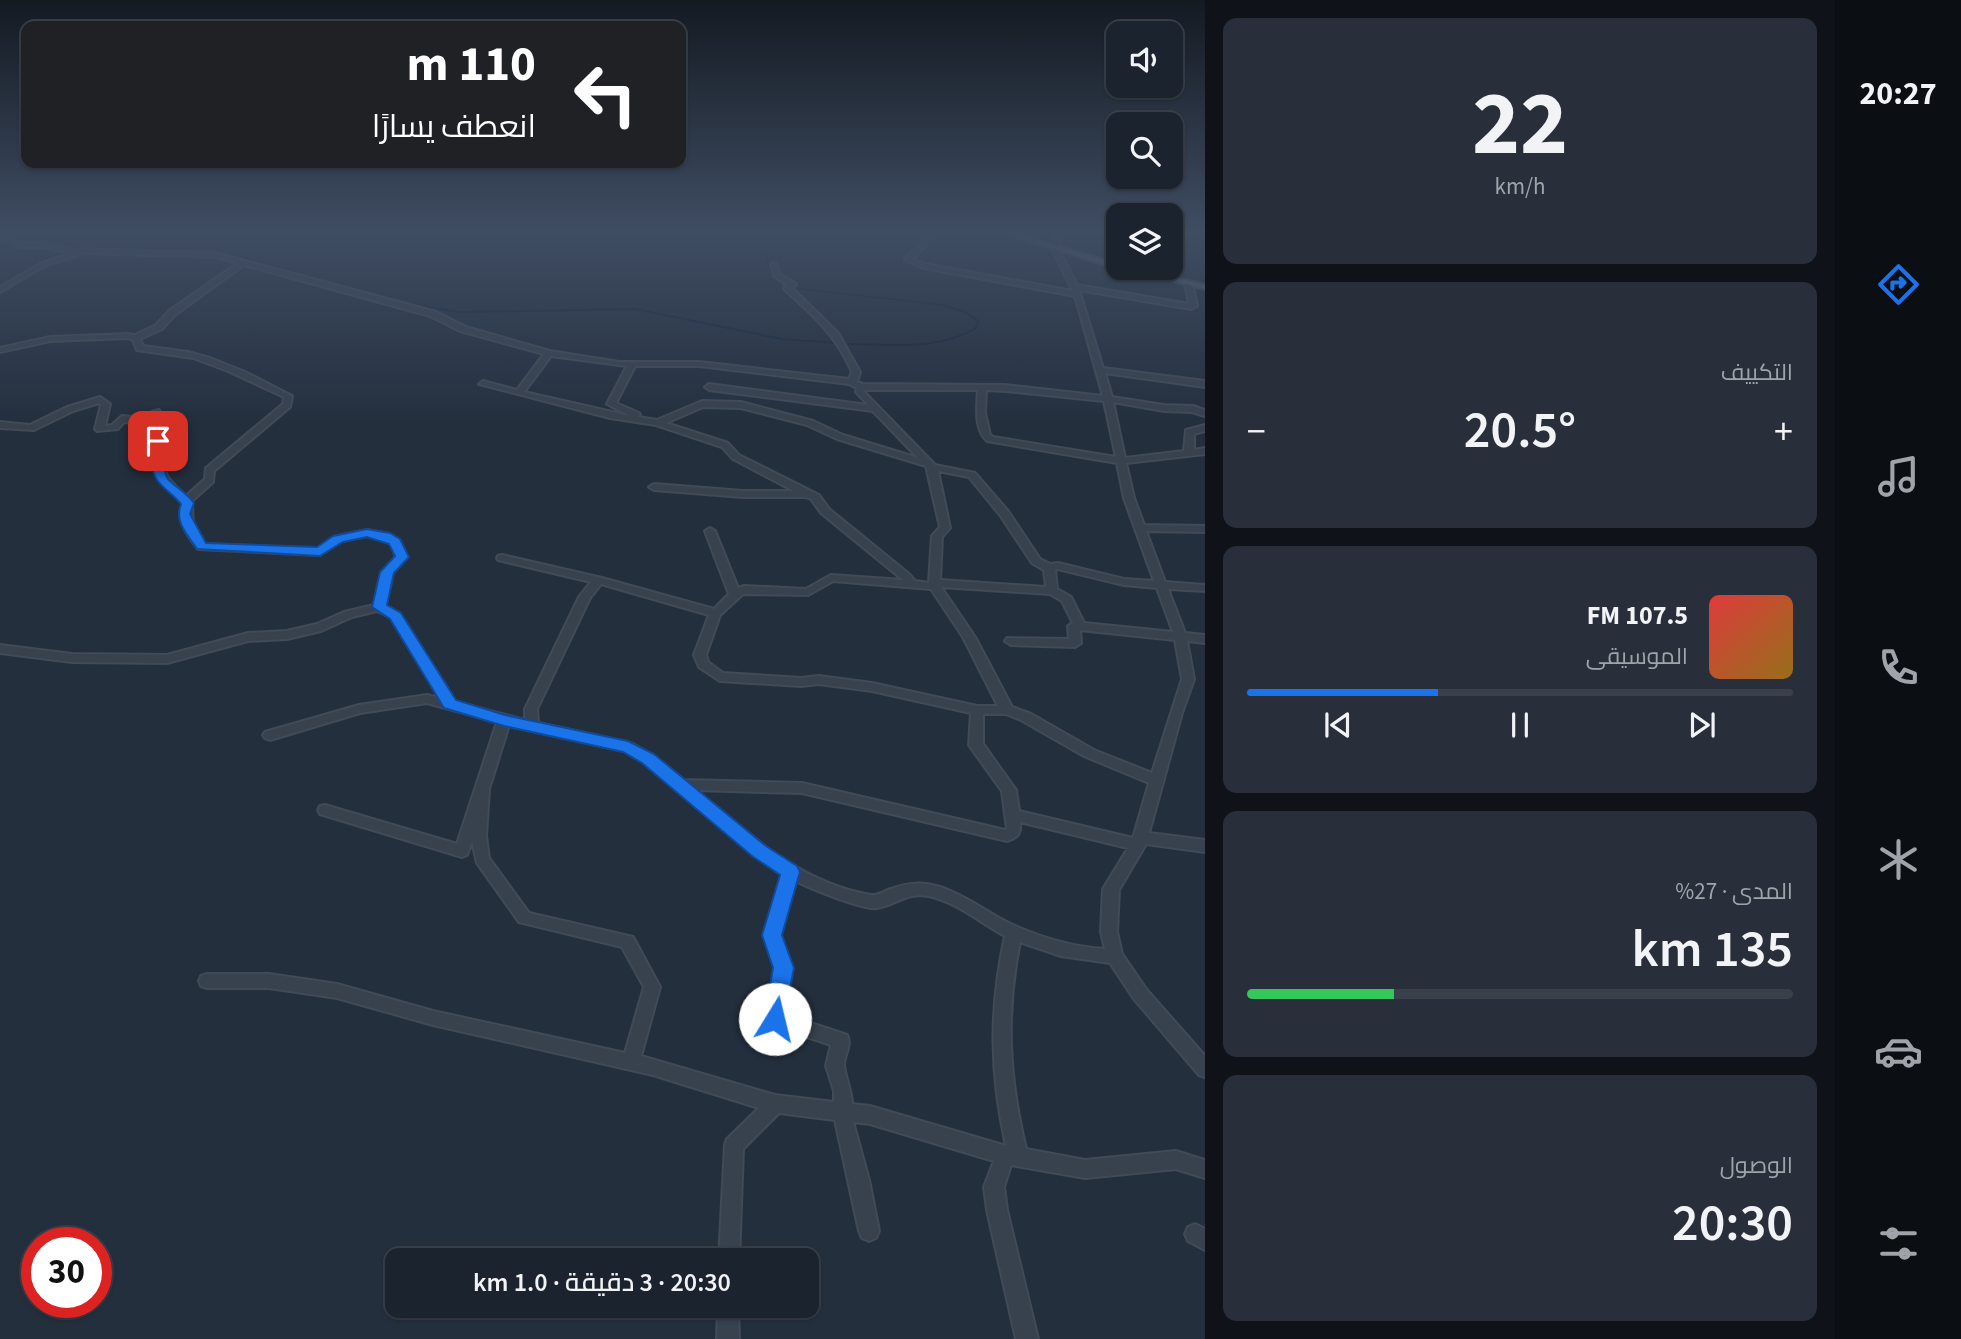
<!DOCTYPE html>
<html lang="ar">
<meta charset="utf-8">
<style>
:root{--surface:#1b232e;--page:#282f3a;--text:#f1f3f6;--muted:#a0a4aa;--line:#39404a;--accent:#1a73e8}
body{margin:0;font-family:"Source Sans 3",Cairo,sans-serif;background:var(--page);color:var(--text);direction:rtl;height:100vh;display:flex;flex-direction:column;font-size:26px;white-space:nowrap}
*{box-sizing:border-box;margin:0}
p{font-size:23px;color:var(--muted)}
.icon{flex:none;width:38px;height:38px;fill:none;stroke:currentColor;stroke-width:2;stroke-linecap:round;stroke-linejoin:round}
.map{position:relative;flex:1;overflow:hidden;direction:ltr}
.side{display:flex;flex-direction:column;gap:18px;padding:18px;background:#0f1319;width:630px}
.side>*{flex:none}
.top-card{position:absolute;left:21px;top:21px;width:665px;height:147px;border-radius:14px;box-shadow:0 2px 5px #0004,0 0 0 2px var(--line);direction:rtl;background:#202124;color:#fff;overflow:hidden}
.controls{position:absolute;left:1106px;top:21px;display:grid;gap:14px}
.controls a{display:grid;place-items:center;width:77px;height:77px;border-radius:14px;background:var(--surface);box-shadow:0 2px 5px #0004,0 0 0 2px var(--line);font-size:35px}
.speed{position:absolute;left:21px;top:1227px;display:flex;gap:14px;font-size:35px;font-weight:700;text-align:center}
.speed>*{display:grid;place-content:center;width:91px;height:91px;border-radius:50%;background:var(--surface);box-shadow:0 2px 5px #0004,0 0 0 2px var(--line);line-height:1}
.speed .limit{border:10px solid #d22;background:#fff;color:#111}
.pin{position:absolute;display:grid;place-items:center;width:60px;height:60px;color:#fff;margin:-30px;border-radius:14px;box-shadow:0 4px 10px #0006}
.me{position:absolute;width:77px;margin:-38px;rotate:9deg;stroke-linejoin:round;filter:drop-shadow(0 0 5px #0008)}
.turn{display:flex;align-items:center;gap:24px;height:147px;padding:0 35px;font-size:32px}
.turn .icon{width:91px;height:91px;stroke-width:2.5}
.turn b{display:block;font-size:49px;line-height:60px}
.big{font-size:52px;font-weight:600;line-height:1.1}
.side .tile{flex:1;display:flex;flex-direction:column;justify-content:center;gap:10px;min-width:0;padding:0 24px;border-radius:14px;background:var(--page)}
.side .dial{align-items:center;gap:0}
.dial b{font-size:91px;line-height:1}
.song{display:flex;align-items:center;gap:21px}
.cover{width:84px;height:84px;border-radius:10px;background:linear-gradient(135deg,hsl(0 70% 55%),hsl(40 70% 35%))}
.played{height:7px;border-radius:4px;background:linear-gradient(90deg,var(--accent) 35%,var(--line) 35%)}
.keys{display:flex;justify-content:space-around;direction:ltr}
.heat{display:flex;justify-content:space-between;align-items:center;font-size:38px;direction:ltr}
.charge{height:10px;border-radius:5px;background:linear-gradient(90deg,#34c759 27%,var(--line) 0)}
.trip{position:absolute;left:385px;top:1248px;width:434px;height:70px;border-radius:14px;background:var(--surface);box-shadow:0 2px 5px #0004,0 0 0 2px var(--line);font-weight:600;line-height:70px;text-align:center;direction:rtl}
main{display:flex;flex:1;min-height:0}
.tabs{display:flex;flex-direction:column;width:126px;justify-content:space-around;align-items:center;background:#0b0e12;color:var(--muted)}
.tabs .icon{width:49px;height:49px}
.tabs .selected{color:var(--accent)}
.tabs b{font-size:32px;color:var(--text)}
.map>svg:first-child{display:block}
</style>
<main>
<nav class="tabs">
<b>20:27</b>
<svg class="icon selected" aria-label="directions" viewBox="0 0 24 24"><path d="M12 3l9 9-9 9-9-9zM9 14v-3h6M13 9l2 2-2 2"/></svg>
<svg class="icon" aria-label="music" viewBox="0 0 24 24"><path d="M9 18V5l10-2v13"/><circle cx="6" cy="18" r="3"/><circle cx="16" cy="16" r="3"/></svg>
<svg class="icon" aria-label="phone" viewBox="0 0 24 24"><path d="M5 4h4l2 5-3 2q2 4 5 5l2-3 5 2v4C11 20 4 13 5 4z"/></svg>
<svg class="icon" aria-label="climate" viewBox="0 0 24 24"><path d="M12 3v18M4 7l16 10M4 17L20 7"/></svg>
<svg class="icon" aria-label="car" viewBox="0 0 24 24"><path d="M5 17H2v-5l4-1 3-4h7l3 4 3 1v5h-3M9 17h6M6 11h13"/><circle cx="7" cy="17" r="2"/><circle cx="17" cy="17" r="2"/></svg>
<svg class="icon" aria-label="filters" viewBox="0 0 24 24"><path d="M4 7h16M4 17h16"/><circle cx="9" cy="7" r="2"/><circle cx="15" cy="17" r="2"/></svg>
</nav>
<section class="side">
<div class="tile dial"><b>22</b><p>km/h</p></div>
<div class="tile"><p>التكييف</p>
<div class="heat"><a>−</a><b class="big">20.5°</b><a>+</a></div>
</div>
<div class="tile">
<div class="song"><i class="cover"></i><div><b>107.5 FM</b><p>الموسيقى</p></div></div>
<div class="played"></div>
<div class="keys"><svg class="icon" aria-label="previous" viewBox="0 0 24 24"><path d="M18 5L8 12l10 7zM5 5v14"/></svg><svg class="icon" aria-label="pause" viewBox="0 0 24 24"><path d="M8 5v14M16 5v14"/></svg><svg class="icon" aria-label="next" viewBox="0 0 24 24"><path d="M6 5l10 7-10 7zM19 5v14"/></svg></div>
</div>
<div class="tile"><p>المدى · 27%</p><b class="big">135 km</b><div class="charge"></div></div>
<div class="tile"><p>الوصول</p><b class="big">20:30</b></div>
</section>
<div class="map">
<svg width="1205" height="1339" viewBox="0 0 1205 1339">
<rect width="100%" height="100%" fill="#242f3e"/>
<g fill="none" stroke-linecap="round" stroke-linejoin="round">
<!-- stream -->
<g stroke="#17263c" stroke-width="2">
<path d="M767,234c-5,24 0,37 19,52"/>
<path d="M0,286l46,-27 25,-8 28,-5 133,8 144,42"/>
<path d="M793,288l151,17 21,7 13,9 -2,7c-38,23 -86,16 -128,16"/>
<path d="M403,303l56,9 176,-3 147,30 54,4"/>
</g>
<defs>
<g id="minor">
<path d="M927,234h6l-8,12 -13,13 13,5 148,27 -21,-42 3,-9 -1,-6h6l1,6 -3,9 19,36 112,19 -4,-20 7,-2 5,24 -6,3 -112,-19 24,78 102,13v6l-100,-14 7,24 52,8 29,1 12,4v6l-13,-4 -28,-1 -51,-9 12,56 59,-7 2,-21 19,-5v6l-11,3v16l11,-2v6l-79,9 8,35 10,27 61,1v6l-59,-1 19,51 40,3v6l-37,-2 17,44 20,2v8l-18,-2 7,38 -12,34 -33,120 56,7v12l-59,-8 -27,46 -2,42 5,22 24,35 59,67v21l-6,-2 -65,-76 -24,-36 -49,-7 -41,-14c-15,73 -11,136 6,207l59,11 91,-9 29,9v18l-29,-9 -91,9 -74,-13 -7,22 3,23 31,129h-22l-29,-129 -3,-23 10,-26 -124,-37 -17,-2 16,58 10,51 -3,7 -7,3 -7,-3 -3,-7 -24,-111 -56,-7 -36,36 -4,111h-20l6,-115 2,-6 32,-31 -106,-33 -220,-50 -96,-27 -68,-10h-62l-6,-2 -2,-5 2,-5 6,-2h62l68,10 96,27 192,42 19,-66 -22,-40 -103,-25 -42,-59 -5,-22 -5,14 -5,2 -142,-43 -2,-4 2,-4 5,-1 132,39 40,-122 -70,-19 -67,10 -90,27 -5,-2 -2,-3 2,-3 94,-27 68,-10 13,3 -48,-80 -15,-7 -25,6 -31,14 -34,8 -39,2 -81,22 -95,-1 -72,-9v-8l72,9 95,1 81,-22 39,-2 30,-7 27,-12 30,-7 9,-33 13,-15 -5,-13 -9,-5 -15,-3 -26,5 -21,14 -122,-6c-11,-14 -21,-27 -15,-46 -19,-18 -31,-23 -29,-52 1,-10 1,-13 5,-22l-2,-5 -33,-2 -6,7 -21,2 -2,-2 6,-24 -2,-2 -26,8 -39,19 -34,-2v-6l30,3 37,-18 33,-10 10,7 -5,22 7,-1 10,-9 33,3 -3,-7 7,-2 10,19c-5,9 -5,13 -5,22 -2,25 5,29 22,45l19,-17 1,-11 77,-64 1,-7 -56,-26 -35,-13 -56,-8 -4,-10 -5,-2 -78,3 -50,11v-4l50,-11 78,-3 7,1 21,-10 13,-14 69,-48 -22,-6 -131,-4 -41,13 -44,26v-5l40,-23 30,-11 -27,-6h-24l-19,-8v-4l20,8h23l34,8 7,-2 132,4 220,59 30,15 84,24 69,11h80l150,17 3,-7c-16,-37 -38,-56 -67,-82l-1,-2 3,-3 -13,-9 -3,-11 3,-2 3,2 2,9 16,9 1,2 -4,3 46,45 22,39 -3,10 6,2 142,1 98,11 -28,-100 -152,-28 -18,-8v-2l16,-14zM244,265l186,51 30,15 84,23 -27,36 -34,-9 -4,3 131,34 46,7 66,22 11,12 61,32h-51l-89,-7 -5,3 5,3 89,7h63l5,2 10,14 82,67 -72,-5 -25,14 -62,-3 -6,2 -23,-57 -5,-3 -5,3 24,63 -15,15 -112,-31 -100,-23 -4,1 -1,2 1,2 93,22 -12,15 -54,112v11l-70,-18 -55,-88 -15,-8 8,-33 14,-16 -8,-17 -10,-6 -22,-4 -33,7 -16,12 -113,-5c-15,-19 -12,-22 -13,-43l21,-19 1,-11 76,-64 2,-11 -47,-24 -35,-14 -22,-6 -45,-6 -3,-7 22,-10 13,-14zM551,356l76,10 -20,38 23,12 -106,-24zM635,366h64l150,18 8,4 -1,4 12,13 -159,-21 -4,3 4,3 164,21 45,47 -75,-23 -30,-14 -72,-19 -39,-1 -45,19 -19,-3 2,-2 -1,-2 -23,-10zM865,390h113c-1,16 -4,40 9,51l130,22 7,35 30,83 -30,-2 -66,-16 -8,1 -10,-5 -32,-48 -33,-38 -40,-8 -71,-73zM986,390l19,1 99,10 12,56 -123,-20 -3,-2 -5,-22zM703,407l38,1 66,17 30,14 89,27 14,61 -8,9 -3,47 -14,-2 -6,-7 -80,-65 -10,-14 -80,-40 -11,-12 -62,-20zM938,471l31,6 31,38 32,48 12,7 2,17 -106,-7 2,-43 8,-9zM1058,569l66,16 33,3 16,44 -89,-9 -13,-26 -14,-8 -2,-19zM833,581l98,8 32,48 35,69h-21l-105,-23 -53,-7 -18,2 -78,-5 -15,-11 -2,-7 14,-40 23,-21 65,1zM601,584l108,31 -15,40 5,12 21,14 81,5 18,-2 53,7 99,22 -2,32 33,46 5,38 -2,1 -203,-47 -119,-3 -30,-24 -20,-12 -95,-21 -1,-14 53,-111zM941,587l109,7 12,7 11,22 -5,3 1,13 -62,-1 -2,3 6,4 64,2 6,-4 -1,-13 95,10 7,39 -30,94 -58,-23 -63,-36 -19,-7 -37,-70zM983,714h23l15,6 63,36 65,27 -16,55 -114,-27 -3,-21 -33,-46zM509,725l115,26 19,11 111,93 28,19 -18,61 11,33 -8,51 2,5 62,21 -5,21 8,25v11l-59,-7 -134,-39 19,-69 -27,-50 -104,-24 -40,-55 -3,-22 3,-47zM695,790l107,3 205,48c11,-3 14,-8 13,-19l108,26 -25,41 -2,43 4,17c-32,-2 -63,-11 -92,-24 -24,-11 -45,-28 -70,-37 -19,-6 -34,-6 -52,1 -7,2 -13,7 -20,6 -71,-12 -123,-61 -176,-105zM795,881c15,7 67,29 82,27 19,-3 29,-16 52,-12 27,6 52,27 76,40 -16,74 -15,137 1,210l-136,-40 -18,-2c0,-13 -8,-30 -8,-40 1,-11 8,-19 3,-29l-63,-21 7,-46 -11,-33z"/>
<path d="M1195,1224l10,5v21l-17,-9 -3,-7 3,-7z"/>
<path d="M718,1306h20l1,33h-22z"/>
</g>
<g id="major">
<path d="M1006,234h12l100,30v4h2h-5z"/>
<path d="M1122,268h13l70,17v4z"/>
</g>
</defs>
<!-- minor casing -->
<use href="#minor" stroke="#414a57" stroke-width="4"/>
<!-- major casing -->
<use href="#major" stroke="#414a57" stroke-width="4"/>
<!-- minor -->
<use href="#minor" fill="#38414e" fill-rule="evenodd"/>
<!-- major -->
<use href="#major" fill="#56606e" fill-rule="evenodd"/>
</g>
<!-- sky -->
<linearGradient id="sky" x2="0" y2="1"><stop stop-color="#141a22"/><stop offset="0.55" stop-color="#3f4d63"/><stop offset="1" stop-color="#3f4d63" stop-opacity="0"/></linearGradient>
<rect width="1205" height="422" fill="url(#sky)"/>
<!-- route -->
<path fill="#1a73e8" stroke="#114b97" stroke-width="2" d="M158,437l4,1c7,13 -2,29 6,41 5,6 19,14 26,24l-4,11 16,29 111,4 16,-11 34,-7 23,4 10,6 9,18 -15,16 -7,32 14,8 55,87 49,15 123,26 26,13 112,92 31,20 3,6 -18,63 12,33 -11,58 -8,3 -8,-3 -3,-7 9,-51 -11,-33 18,-60 -28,-19 -110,-93 -19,-11 -119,-26 -60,-18 -54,-89 -18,-12 8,-35 15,-16 -6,-12 -22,-7 -24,5 -23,14 -123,-7c-10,-15 -23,-27 -16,-45 -11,-14 -29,-20 -29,-41 -1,-9 3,-13 0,-22z"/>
</svg>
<div class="controls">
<a><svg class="icon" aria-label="sound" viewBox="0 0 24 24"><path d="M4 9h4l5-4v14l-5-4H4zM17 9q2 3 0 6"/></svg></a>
<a><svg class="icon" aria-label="search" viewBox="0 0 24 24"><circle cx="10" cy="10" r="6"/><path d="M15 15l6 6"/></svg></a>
<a><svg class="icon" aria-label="layers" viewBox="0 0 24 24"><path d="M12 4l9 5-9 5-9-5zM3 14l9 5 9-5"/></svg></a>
</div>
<div class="speed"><div class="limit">30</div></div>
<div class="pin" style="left:158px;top:441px;background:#d93025"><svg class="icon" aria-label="arrive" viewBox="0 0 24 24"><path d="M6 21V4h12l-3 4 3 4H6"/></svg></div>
<svg class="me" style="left:775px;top:1019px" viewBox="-20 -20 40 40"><circle r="19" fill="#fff"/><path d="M0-13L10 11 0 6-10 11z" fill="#1a73e8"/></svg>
<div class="trip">20:30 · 3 دقيقة · 1.0 km</div>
<div class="top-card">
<div class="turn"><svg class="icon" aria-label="left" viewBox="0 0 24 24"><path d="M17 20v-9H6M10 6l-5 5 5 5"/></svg><div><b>110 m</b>انعطف يسارًا</div></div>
</div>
</div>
</main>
